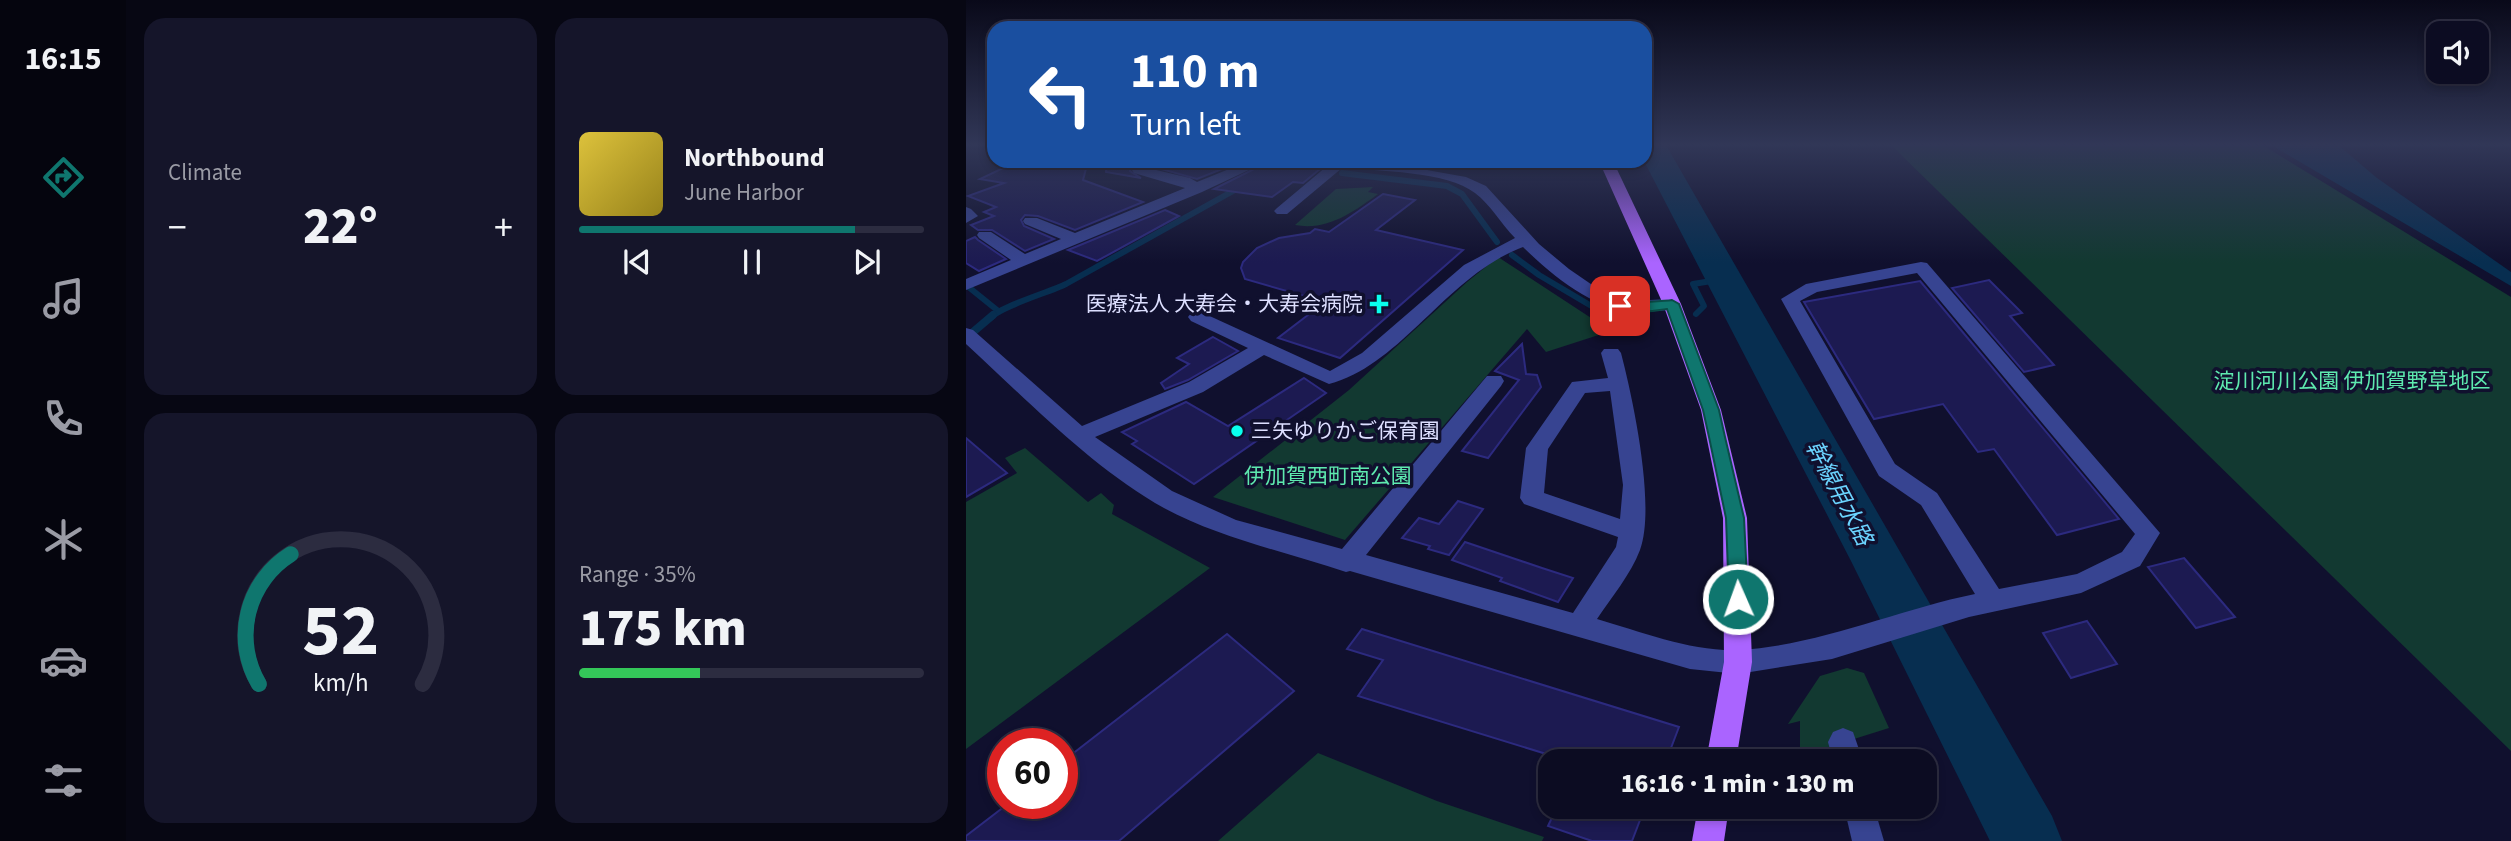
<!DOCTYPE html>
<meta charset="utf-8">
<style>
:root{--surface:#0c0c22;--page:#15152a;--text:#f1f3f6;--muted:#9a9ba5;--line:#2c2c40;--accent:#0f766e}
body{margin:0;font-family:"Source Sans 3","Noto Sans JP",sans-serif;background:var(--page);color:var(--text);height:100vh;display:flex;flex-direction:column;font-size:26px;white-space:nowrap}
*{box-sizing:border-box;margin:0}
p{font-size:23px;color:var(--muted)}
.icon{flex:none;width:38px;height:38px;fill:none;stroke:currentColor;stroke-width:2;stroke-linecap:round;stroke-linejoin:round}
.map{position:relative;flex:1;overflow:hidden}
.side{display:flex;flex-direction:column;gap:18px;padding:18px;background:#070713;width:840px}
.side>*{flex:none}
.banner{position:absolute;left:21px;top:21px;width:665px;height:147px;border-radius:21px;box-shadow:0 4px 10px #0003,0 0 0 2px var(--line);background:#1a4fa0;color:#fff;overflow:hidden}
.controls{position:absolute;left:1460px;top:21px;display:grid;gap:14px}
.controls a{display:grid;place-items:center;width:63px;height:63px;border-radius:14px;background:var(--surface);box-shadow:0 4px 10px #0003,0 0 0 2px var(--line);font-size:35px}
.speed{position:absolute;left:21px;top:728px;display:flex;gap:14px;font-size:35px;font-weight:700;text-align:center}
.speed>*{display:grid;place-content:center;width:91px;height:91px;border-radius:50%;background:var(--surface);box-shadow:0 4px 10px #0003,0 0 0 2px var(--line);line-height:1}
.speed .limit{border:10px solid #d22;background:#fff;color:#111}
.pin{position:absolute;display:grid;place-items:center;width:60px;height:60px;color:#fff;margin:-30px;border-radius:14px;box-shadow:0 4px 10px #0006}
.me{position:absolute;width:77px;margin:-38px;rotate:358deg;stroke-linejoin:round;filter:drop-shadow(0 0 5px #0008)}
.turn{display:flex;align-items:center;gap:24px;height:147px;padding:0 28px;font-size:32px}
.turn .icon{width:91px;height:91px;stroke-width:2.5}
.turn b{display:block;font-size:49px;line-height:60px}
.big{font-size:52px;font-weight:800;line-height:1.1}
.side .tile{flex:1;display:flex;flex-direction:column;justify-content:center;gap:10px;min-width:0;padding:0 24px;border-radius:21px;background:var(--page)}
.side .dial{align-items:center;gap:0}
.dial svg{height:182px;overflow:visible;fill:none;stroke:var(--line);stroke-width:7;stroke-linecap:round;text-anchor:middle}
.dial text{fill:var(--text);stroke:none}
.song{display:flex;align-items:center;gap:21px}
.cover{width:84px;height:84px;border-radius:10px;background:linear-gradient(135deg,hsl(50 70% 55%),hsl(50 70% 35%))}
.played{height:7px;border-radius:4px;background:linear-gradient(90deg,var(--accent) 80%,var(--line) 80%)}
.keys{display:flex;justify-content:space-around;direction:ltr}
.heat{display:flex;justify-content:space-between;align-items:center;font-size:38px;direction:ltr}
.charge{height:10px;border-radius:5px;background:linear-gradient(90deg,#34c759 35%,var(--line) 0)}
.side .tiles{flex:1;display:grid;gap:18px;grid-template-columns:repeat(2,1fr)}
.trip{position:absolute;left:572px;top:749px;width:399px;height:70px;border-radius:21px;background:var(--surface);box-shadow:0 4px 10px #0003,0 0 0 2px var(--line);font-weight:800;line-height:70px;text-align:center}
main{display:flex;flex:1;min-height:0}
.tab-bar{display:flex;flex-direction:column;width:126px;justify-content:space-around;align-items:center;background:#05050e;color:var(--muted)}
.tab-bar .icon{width:49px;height:49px}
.tab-bar .on{color:var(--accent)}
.tab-bar b{font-size:32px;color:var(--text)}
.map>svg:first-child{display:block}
</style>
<main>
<nav class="tab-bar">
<b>16:15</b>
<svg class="icon on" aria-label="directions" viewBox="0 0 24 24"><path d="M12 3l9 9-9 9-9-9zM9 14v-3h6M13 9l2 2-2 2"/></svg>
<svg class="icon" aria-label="music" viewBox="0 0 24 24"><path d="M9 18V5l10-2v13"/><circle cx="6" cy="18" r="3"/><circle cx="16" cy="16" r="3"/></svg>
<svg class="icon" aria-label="phone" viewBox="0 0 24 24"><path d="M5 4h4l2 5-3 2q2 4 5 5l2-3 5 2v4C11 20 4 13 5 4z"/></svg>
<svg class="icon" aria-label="climate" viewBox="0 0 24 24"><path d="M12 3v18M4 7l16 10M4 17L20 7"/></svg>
<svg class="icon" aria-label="car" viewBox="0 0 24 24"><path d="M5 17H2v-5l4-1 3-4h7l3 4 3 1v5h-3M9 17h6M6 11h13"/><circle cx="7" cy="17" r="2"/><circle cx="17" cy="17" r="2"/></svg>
<svg class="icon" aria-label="filters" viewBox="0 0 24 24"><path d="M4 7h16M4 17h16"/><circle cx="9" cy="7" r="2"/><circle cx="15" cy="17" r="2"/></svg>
</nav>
<section class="side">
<div class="tiles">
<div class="tile"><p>Climate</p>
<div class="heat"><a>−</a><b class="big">22°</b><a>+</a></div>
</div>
<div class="tile">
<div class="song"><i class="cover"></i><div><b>Northbound</b><p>June Harbor</p></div></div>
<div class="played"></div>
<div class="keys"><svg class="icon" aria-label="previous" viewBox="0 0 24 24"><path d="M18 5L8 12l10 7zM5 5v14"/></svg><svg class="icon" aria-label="pause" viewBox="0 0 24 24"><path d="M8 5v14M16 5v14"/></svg><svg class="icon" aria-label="next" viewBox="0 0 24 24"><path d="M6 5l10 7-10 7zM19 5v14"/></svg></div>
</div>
<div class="tile dial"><svg viewBox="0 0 100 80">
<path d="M14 69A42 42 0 1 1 86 69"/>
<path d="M14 69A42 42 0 0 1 28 12" stroke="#0f766e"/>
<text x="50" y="56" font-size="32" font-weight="700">52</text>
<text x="50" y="72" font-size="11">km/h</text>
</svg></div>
<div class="tile"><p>Range · 35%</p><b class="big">175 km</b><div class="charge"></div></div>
</div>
</section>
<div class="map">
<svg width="1545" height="841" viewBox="0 0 1545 841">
<rect width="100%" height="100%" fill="#10102e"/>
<!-- green -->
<g fill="#123931">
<path d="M1298,146l247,151v454l-620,-606z"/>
<path d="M407,187l-5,5 10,2c-25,18 -50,37 -83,31l41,-36z"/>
<path d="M532,257l113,74 -65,21 -19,-23 -182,211 -132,-43 136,-107 118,-108z"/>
<path d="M59,448l63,54 13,-9 13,12 -2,9 98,54 -244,181v-247l51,-29 -12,-15z"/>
<path d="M881,668l17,5 25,55 -89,28v-35l-12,3 32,-48z"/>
<path d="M352,753l119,48 107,36 -2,4h-324z"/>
</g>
<!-- water -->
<path fill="#072e50" d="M1372,145l39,33 134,94v14l-240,-141z"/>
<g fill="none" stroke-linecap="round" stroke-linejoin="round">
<!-- stream-far1 -->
<g stroke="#072e50" stroke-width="6">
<path d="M376,173l105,13 15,8 35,48"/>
<path d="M546,255l27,20 71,42"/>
<path d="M0,285l31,25"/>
<path d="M730,314l8,-8 -11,-22 31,-5"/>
<path d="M26,317c7,-10 58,-25 74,-33l176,-98"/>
</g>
<!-- stream -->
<g stroke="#072e50" stroke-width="8">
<path d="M641,315l21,13"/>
<path d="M0,338l27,-23"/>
</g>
<!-- river -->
<path fill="#072e50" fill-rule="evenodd" d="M679,145h21l386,671 10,25h-72l-139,-280 -207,-400z"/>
</g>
<!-- building -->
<g fill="#1c1a51" stroke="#2c2a7f" stroke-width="2">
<path d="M52,161h70l-5,19 60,22 -68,28 -37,-14 -13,-1 -4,5 3,6 30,13 -29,12 -33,-21h-14l-7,-5 23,-9 -10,-4 12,-5 -28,-11 36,-13 -24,-4z"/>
<path d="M141,161h135l-45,18 -57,-16 -8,3 -2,5 11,7 -35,-6z"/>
<path d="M304,161h26l8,6 16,2 -17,14 -10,-1 -21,15 -58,-8z"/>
<path d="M417,194l32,6 -39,30 87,20 -123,108 -62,-20 47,-36 -80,-23 -4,-11 2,-6 14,-14 22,-10 31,-5 5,-4 14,3z"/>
<path d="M199,210l14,6 -82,45 -29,-11z"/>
<path d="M9,237l3,3 28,19 -27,12 -13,-8v-22z"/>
<path d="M1023,280l33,33 -12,3 44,49 -30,7 -72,-84z"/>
<path d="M954,281l199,238 -62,16 -63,-86 -16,3 -35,-48 -69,15 -70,-117z"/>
<path d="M247,337l25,14 -50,29 -23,9 -4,-6 28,-19 -12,-6z"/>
<path d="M556,344l4,30 11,1 4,12 -53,71 -26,-7 57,-71 -24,-9z"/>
<path d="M338,378l22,15 -132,91 -62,-40 5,-3 -15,-9 64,-30 42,24z"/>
<path d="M0,438l41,35 -41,24z"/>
<path d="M492,501l25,8 -34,46 -21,-6 2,-3 -28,-8 17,-20 20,6z"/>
<path d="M499,542l77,26 31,10 -15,24 -58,-21 2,-3 -50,-18z"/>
<path d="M1218,558l51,59 -39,11 -48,-61z"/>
<path d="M1121,621l30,43 -46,14 -28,-45z"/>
<path d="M396,629l317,98 -13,34h-97l-211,-65 25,-36 -36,-11z"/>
<path d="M261,634l67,57 -175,150h-153v-5l43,-33h53v-41z"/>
<path d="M591,807h88l-13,34h-40l-44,-15z"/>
</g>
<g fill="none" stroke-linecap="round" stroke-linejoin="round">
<!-- minor -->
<g fill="#374491" fill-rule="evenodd">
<path d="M283,161h19l-66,31 -236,98v-11l45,-19 -32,-22 -2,-3 2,-3h12l34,22 36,-15 -36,-15 -2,-3 2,-3h12l38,15 110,-45 -51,-15 -2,-3 2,-3 5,-1 51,12 7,4z"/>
<path d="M332,161l95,3 73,13 20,9 53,58 30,25 32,22 25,10 46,-2 9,5c-6,7 -16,6 -25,7 -53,7 -97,-29 -133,-64 -77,29 -121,118 -194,137l-65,-29 -61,37 -108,45 77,54 64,29 106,29 145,-173h14l3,5 -3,5 -135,169 207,58 43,-66 2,-10 -94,-33 -4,-6 6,-50 46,-66 36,-4 -7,-25 3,-4h14l3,4c12,46 35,153 19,197 -9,24 -29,48 -43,69 45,13 95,33 142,31 82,-5 157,-40 236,-56l-54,-89 -42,-29 -98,-177 25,-15 115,-22 6,1 233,270 -20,33 -59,27 -112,24 -137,42 -94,15 -48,-5 -340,-98 -4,1c-62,-21 -133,-35 -191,-69 -70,-42 -129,-104 -189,-159v-16l7,2 109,96 107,-44 59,-34 -57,-27 -3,-4 3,-4h12l127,58 32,-18 102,-88 51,-27c-14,-14 -24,-33 -40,-45 -28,-22 -97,-22 -133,-25l-55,46h-10l-3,-3 3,-3 49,-41 -21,-2zM951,273l218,261 -13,18 -45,22 -78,15 -62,-96 -42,-29 -95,-163 17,-9zM644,391l13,94 -3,34 -76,-26 4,-44 37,-56z"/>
<path d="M0,207l5,2 7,7 -12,7z"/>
<path d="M877,728l10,4 10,29h-30l-5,-19 5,-10z"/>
<path d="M878,807h30l10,34h-32z"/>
</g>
<!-- major -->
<g fill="#aa64ff" fill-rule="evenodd">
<path d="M633,161h14l68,143 40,106 26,108 5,144 -16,99h-30l18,-99 -1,-144 -22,-108 -38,-106z"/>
<path d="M732,807h31l-5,34h-32z"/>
</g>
</g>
<!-- sky -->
<linearGradient id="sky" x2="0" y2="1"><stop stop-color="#090919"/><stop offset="0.55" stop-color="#313757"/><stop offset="1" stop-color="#313757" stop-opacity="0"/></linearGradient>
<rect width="1545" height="263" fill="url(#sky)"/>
<!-- route -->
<path fill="#0f766e" stroke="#0a4d48" stroke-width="2" d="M706,300l7,4 40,106 6,27 19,81 4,81 -3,6 -7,2 -7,-2 -2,-6 -3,-81 -17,-81 -6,-27 -36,-101c-17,2 -40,7 -53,-3 5,-4 46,-4 58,-6z"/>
<!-- markers -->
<g fill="#09ffed" stroke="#10102e" stroke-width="2.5">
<path d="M409.5 293.5h7v7h7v7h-7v7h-7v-7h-7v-7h7z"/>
<circle cx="271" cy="431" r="7"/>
</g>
<g text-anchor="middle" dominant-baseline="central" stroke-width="7" stroke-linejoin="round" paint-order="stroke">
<!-- poi labels -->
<g font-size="21" fill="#dddfff" stroke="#10102e" text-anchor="end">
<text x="397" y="304">医療法人 大寿会・大寿会病院</text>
<text x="285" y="431" text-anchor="start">三矢ゆりかご保育園</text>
</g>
<!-- park labels -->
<g font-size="21" fill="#5eeaaf" stroke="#10102e">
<text x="1386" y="381">淀川河川公園 伊加賀野草地区</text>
<text x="362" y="476">伊加賀西町南公園</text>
</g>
<!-- water labels -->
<g font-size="23" font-style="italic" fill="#6bd4ff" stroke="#10102e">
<text transform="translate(873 493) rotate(62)">幹線用水路</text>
</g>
</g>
</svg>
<div class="controls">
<a><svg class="icon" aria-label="sound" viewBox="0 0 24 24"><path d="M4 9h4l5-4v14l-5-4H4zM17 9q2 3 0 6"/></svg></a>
</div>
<div class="speed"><div class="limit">60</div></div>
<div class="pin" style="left:654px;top:306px;background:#d93025"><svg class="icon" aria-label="arrive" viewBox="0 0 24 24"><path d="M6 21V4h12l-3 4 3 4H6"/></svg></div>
<svg class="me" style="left:772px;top:599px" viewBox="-20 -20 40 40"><circle r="17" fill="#0f766e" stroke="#fff" stroke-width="3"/><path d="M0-11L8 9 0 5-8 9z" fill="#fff"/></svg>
<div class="trip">16:16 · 1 min · 130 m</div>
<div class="banner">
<div class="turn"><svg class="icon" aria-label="left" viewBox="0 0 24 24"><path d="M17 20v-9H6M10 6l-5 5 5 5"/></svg><div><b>110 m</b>Turn left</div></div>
</div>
</div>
</main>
